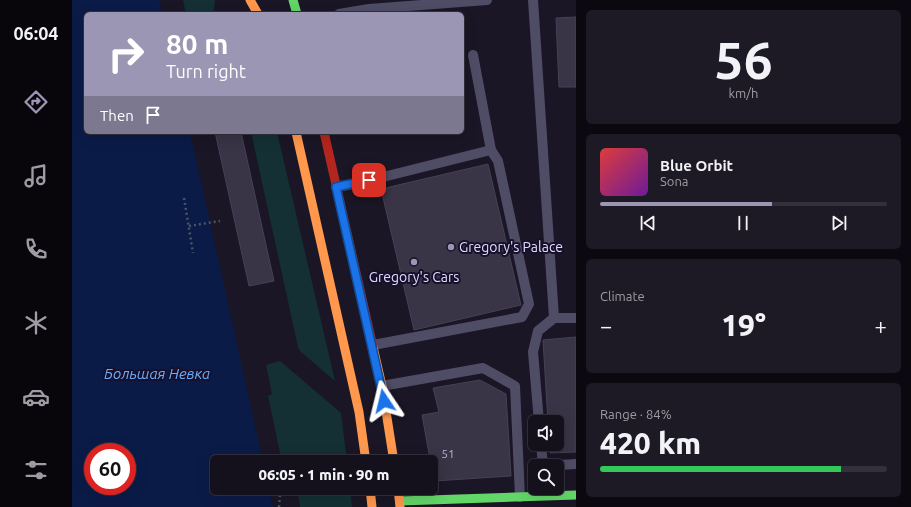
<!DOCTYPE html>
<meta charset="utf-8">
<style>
:root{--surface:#14101c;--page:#1d1925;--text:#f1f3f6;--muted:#9d9da3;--line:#33303b;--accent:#9b96b3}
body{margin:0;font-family:Ubuntu,sans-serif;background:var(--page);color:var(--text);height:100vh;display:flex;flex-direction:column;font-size:15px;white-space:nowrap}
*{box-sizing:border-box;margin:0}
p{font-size:13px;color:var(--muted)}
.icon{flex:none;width:22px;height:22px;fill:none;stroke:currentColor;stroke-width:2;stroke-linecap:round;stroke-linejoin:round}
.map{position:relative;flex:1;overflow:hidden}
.details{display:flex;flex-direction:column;gap:10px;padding:10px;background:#0b090f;width:335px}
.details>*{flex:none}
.top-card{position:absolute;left:12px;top:12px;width:380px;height:122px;border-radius:6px;box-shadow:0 4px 16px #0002,0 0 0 1px var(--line);background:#9b96b3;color:#fff;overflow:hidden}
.controls{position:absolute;left:456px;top:415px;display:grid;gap:8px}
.controls a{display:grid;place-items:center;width:36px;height:36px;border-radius:6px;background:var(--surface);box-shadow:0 4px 16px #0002,0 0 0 1px var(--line);font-size:20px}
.speed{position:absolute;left:12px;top:443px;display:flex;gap:8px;font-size:20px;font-weight:700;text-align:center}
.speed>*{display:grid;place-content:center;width:52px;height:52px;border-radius:50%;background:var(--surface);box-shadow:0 4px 16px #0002,0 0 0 1px var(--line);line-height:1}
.speed .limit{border:6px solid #d22;background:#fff;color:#111}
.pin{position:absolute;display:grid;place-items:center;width:34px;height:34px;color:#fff;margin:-17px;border-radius:8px;box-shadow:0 2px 6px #0006}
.me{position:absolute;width:44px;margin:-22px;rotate:350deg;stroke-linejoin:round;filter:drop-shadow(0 0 3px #0008)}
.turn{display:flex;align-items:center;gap:14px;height:84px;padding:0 16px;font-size:18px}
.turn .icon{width:52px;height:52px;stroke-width:2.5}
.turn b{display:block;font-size:28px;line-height:34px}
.then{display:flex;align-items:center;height:38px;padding:0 16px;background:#0003;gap:8px;font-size:15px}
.big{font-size:30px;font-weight:800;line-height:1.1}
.details .card{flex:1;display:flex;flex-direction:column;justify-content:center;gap:6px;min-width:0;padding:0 14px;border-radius:6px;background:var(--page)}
.details .dial{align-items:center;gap:0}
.dial b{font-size:52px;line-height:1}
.song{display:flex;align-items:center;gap:12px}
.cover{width:48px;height:48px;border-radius:6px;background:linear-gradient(135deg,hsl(0 70% 55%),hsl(280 70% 35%))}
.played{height:4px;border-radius:2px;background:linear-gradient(90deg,var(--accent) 60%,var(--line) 60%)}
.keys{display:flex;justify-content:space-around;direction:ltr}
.heat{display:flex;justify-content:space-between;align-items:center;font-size:22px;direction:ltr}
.charge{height:6px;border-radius:3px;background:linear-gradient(90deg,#34c759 84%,var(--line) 0)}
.trip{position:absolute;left:138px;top:455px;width:228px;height:40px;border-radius:6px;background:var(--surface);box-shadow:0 4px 16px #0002,0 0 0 1px var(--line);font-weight:800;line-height:40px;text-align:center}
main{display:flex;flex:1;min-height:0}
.dock{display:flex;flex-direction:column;width:72px;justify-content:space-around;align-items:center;background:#08060b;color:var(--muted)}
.dock .icon{width:28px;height:28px}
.dock .active{color:var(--accent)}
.dock b{font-size:18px;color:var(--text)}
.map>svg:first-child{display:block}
</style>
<main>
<nav class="dock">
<b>06:04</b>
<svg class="icon active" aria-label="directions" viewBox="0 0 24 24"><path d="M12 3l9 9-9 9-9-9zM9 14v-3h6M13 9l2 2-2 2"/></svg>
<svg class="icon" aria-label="music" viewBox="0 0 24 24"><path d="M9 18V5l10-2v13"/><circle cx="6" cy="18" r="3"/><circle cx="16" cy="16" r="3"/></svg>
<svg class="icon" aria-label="phone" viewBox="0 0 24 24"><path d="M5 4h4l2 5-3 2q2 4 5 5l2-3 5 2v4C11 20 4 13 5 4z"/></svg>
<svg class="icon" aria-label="climate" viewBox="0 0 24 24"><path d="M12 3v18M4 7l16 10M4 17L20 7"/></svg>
<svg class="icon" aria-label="car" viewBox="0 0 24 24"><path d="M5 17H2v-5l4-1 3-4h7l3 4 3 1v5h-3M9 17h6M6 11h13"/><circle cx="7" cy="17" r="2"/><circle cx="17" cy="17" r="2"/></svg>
<svg class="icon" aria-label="filters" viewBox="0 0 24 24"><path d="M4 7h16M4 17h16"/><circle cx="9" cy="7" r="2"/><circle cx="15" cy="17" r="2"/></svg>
</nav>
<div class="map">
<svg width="504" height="507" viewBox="0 0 504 507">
<rect width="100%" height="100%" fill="#1a1625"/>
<!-- green -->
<g fill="#143034">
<path d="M111,0h32l-2,14h-27z"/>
<path d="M179,132h26l58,249 -35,-30 -2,-4z"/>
<path d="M208,361l61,52 6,49h-65l-14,-66 4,-2 -6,-29z"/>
<path d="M225,488h53l2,19h-52z"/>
</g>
<!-- water -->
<path fill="#0b1b48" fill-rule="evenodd" d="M0,0h87l3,14h-76v118h104l73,330h-46v26h52l4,19h-201zM21,452h34v34h-34z"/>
<!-- building -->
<g fill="#393446" stroke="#474158">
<path d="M504,17v70h-17l-3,-69z"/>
<path d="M143,132h26l33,149 -25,5z"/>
<path d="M416,164l33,141 -107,25 -33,-141z"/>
<path d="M504,337v115l-26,1 -1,-9h8v-22h-9l-5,-82z"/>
<path d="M408,380l26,14 5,82 -77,5 -12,-66 17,-3 -6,-24z"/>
</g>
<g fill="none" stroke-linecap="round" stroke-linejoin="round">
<!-- path -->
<g stroke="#495666" stroke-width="2.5" stroke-dasharray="2 3" stroke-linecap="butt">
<path d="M112,198l9,55"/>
<path d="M117,226l31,-5"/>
<path d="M207,507l1,-12"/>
</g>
<!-- lane -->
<g stroke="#4f4c66" stroke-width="10">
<path d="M461,0l21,318 -16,13 -5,21 6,70"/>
<path d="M267,14l30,-5 118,-9"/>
<path d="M401,55l18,95"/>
<path d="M264,187l23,-4 132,-33 7,11 31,143 -7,13 -149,28"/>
<path d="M482,318h22"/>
<path d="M310,386l101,-18 32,18 5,111"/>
<path d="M469,444l2,22 33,-2"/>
</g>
<!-- fast -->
<g stroke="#63d668" stroke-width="9">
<path d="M221,0l4,14"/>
<path d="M328,501l176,-6"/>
</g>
<!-- slow -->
<g stroke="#ff974d" stroke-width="9">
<path d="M178,0l8,14"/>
<path d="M224,132l63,280 7,50"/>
<path d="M301,347l9,39 12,76"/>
<path d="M298,488l2,19"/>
<path d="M326,488l2,19"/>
</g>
<!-- jam -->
<path stroke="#b3261e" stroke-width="9" d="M252,132l49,215"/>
</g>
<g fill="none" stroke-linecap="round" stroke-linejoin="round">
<defs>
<path id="route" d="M297,180l-33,7 48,214"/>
</defs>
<!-- route casing -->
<use href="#route" stroke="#114b97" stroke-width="10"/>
<!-- route -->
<use href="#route" stroke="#1a73e8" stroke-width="7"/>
</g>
<!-- markers -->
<g fill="#9b96b3" stroke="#17102b" stroke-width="1.5">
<circle cx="379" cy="247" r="4"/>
<circle cx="342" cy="262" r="4"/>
</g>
<g text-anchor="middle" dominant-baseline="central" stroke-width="4" stroke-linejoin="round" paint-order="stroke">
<!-- number labels -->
<g font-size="12" fill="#b7b1d1">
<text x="376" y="453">51</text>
</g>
<!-- poi labels -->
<g font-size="14" fill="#e1dbff" stroke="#17102b" text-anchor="start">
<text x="387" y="247">Gregory's Palace</text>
<text x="342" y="277" text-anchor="middle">Gregory's Cars</text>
</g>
<!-- water labels -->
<g font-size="15" font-style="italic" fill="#69aeff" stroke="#17102b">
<text x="85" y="373">Большая Невка</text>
</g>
</g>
</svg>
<div class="controls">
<a><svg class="icon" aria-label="sound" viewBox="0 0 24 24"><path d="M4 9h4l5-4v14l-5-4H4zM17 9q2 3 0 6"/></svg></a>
<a><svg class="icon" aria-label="search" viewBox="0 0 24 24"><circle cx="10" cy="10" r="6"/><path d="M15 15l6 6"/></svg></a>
</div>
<div class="speed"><div class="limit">60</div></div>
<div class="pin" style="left:297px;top:180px;background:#d93025"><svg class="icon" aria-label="arrive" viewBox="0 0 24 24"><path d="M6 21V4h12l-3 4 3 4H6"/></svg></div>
<svg class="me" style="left:312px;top:401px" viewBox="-20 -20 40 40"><path d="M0-17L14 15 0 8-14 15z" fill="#1a73e8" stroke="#fff" stroke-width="4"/></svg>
<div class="trip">06:05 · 1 min · 90 m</div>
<div class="top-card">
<div class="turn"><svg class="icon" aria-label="right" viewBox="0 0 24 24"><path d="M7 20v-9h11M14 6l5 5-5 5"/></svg><div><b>80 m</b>Turn right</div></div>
<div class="then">Then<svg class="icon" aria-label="arrive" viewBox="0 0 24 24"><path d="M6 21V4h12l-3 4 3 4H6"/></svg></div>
</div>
</div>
<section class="details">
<div class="card dial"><b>56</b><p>km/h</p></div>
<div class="card">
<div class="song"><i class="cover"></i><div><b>Blue Orbit</b><p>Sona</p></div></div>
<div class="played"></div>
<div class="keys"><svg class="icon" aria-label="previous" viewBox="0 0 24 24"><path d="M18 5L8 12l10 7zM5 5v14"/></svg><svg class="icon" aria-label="pause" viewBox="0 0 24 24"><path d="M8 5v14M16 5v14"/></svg><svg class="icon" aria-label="next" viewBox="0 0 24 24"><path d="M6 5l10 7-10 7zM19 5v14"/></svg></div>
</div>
<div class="card"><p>Climate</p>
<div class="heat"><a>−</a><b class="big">19°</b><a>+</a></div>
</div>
<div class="card"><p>Range · 84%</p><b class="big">420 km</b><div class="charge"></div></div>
</section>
</main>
